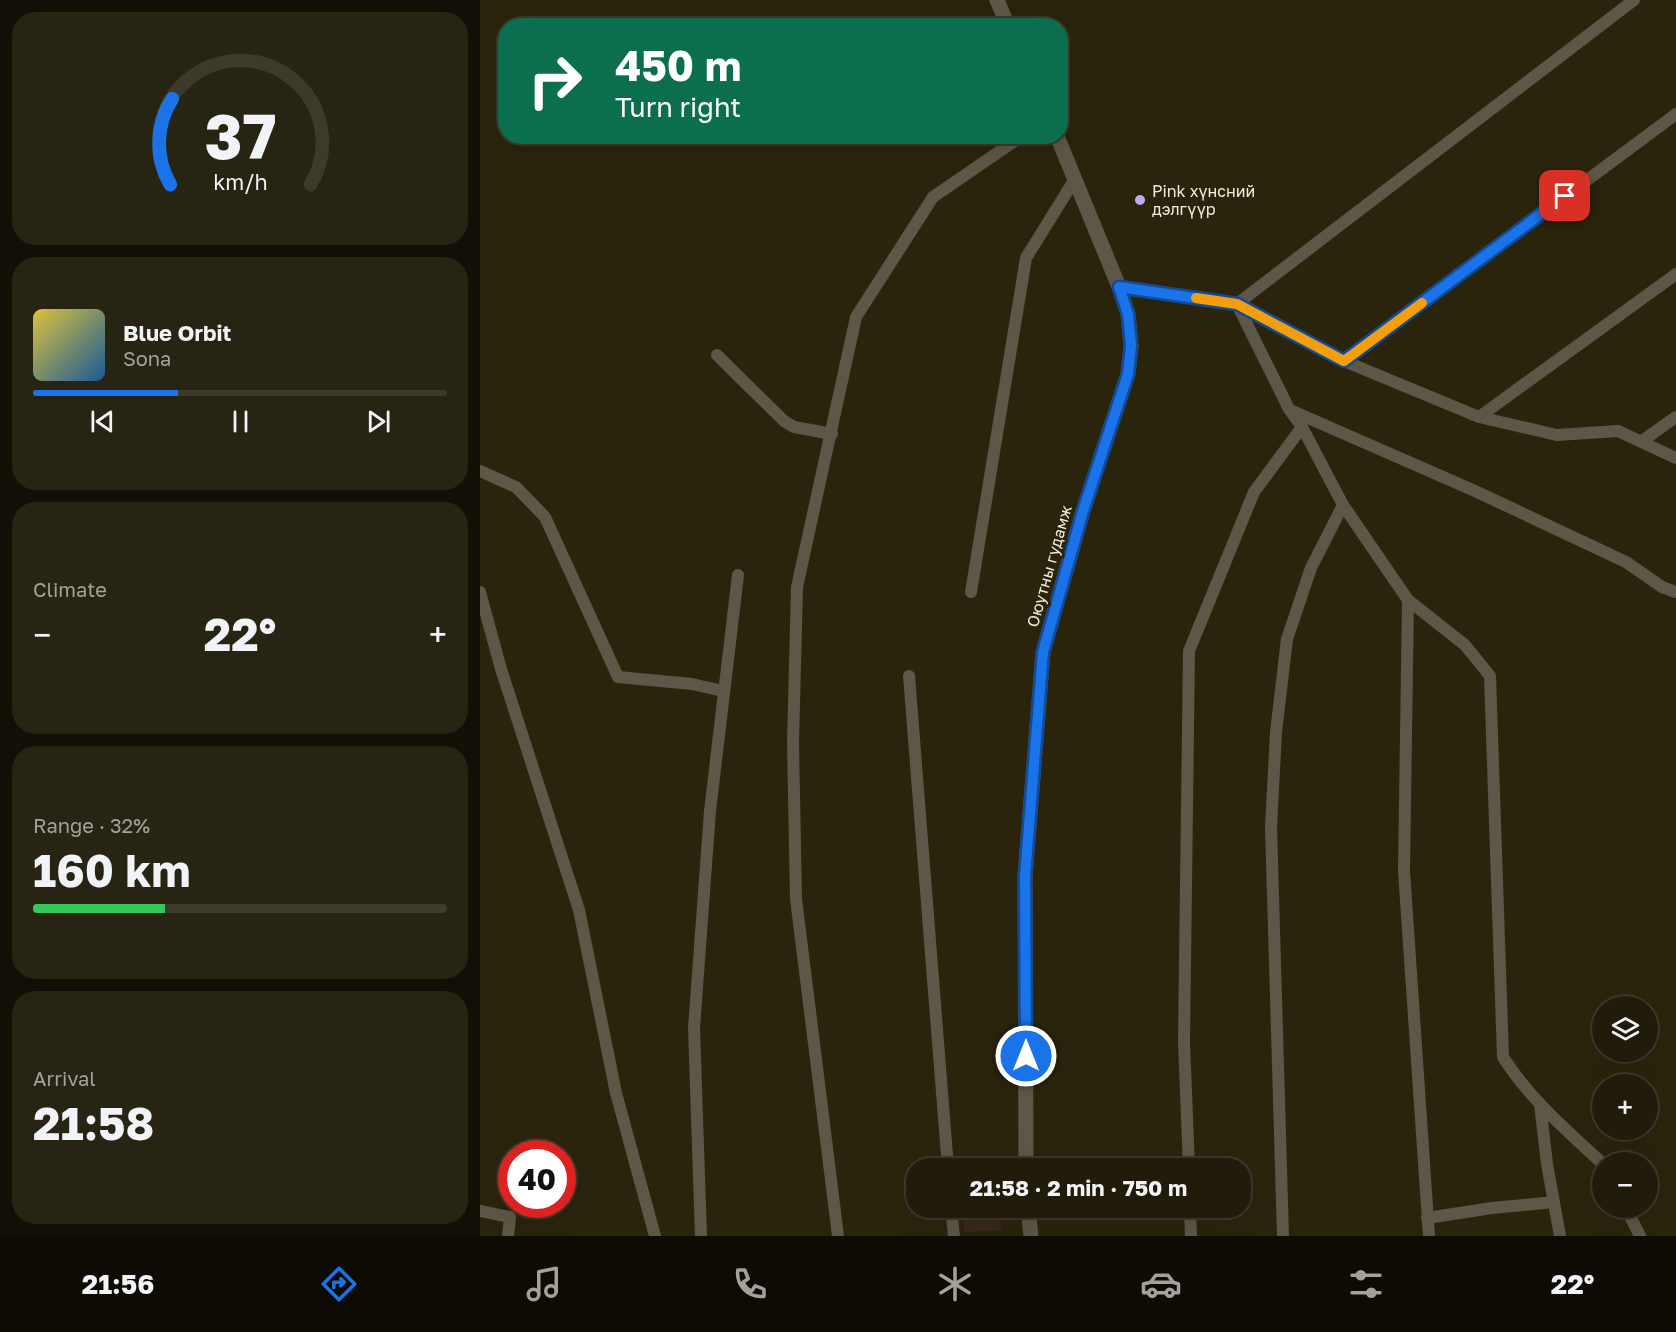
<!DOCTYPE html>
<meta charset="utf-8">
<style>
:root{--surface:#201b0a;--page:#282413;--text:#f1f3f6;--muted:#a2a19c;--line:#3d392b;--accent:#1a73e8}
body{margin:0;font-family:"Golos Text",sans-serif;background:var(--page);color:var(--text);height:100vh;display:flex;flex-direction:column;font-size:22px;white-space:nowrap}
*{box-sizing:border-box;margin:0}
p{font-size:20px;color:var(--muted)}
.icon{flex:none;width:33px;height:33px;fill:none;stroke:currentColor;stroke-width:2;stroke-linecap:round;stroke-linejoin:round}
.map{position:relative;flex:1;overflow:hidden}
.panel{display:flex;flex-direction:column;gap:12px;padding:12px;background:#120f06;width:480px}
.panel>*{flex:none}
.hud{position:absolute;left:18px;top:18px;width:570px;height:126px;border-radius:24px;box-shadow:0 6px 24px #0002,0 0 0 2px var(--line);background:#0b6e4f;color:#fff;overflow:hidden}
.tools{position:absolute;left:1112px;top:996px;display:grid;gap:12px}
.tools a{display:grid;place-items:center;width:66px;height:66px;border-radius:50%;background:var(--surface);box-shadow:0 6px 24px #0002,0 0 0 2px var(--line);font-size:30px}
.speed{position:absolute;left:18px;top:1140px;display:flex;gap:12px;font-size:30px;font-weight:700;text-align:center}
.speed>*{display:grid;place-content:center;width:78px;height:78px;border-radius:50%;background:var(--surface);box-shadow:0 6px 24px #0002,0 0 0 2px var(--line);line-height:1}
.speed .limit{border:9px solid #d22;background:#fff;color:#111}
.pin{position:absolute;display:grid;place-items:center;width:51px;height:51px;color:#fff;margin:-26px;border-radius:12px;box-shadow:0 3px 9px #0006}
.me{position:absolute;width:66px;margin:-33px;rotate:0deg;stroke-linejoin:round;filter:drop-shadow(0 0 4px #0008)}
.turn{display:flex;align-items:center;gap:21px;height:126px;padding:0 18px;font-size:27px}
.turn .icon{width:78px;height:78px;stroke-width:2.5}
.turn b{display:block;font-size:42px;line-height:51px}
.big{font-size:45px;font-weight:700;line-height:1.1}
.panel .widget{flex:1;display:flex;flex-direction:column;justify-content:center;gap:9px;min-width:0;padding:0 21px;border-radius:24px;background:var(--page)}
.panel .dial{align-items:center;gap:0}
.dial svg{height:156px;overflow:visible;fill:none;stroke:var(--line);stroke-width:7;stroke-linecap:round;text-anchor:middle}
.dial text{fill:var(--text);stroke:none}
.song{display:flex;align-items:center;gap:18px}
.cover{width:72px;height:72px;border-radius:9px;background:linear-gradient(135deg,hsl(50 70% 55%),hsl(210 70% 35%))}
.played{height:6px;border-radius:3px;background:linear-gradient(90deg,var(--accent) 35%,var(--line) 35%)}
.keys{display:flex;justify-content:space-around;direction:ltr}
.heat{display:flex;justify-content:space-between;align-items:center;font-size:33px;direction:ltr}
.charge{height:9px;border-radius:4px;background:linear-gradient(90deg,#34c759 32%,var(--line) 0)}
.trip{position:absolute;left:426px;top:1158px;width:345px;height:60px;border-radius:24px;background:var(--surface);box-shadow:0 6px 24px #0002,0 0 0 2px var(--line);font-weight:700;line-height:60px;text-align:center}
.tabs{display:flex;height:96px;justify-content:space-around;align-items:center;background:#0d0b04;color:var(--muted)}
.tabs .icon{width:42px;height:42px}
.tabs .current{color:var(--accent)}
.tabs b{font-size:27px;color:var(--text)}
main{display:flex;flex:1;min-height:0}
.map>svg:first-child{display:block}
</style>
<main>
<section class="panel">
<div class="widget dial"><svg viewBox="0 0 100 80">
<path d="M14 69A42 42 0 1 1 86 69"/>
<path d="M14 69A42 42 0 0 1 15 25" stroke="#1a73e8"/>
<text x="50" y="56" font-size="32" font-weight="700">37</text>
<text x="50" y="72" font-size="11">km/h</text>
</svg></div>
<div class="widget">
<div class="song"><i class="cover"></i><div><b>Blue Orbit</b><p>Sona</p></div></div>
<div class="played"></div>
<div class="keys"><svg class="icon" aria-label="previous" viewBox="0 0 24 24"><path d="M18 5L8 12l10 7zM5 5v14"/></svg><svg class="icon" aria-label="pause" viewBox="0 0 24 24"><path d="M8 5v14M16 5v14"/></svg><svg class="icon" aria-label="next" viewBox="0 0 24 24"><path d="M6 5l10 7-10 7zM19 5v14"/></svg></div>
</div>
<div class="widget"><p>Climate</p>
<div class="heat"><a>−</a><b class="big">22°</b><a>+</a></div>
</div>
<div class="widget"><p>Range · 32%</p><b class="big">160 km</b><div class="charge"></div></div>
<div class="widget"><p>Arrival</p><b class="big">21:58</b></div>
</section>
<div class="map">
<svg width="1196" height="1236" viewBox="0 0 1196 1236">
<rect width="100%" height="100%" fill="#2b240d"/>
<!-- commercial -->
<path fill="#38291d" d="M483,1208h37l1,22 -37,2z"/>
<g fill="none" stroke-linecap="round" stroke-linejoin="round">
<!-- minor -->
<g stroke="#5d5747" stroke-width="12">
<path d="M1154,0l-397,304 107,57 135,56 78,18 61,-4 58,27"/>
<path d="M639,287l118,17 52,105 13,18 41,78 65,95 -4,271 25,365"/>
<path d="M237,355l67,66 10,6 38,7"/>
<path d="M864,361l332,-247"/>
<path d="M810,410l185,81 151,71 36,25 14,5"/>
<path d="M999,417l197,-143"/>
<path d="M1162,441l34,-24"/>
<path d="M0,471l36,16 29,30 73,160 74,7 31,7"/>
<path d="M0,592l21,77 78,241 37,183 39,143"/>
<path d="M491,592l55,-334 49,-79"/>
<path d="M928,600l57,45 25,31 13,381c26,41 63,73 99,106"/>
<path d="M429,676l39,492"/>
<path d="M1060,1104l7,60 13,72"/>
<path d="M709,1168l-5,-126 5,-391 65,-159 48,-65"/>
<path d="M471,1208l3,28"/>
<path d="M710,1208l1,28"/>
<path d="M1146,1208l14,28"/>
<path d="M0,1211l30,6 -2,19"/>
<path d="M947,1218l65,-10 62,-6"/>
<path d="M221,1236l-7,-208 16,-217 28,-236"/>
<path d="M358,1236l-42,-337 -3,-157 4,-155 59,-270 77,-120 89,-61"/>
<path d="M803,1236l-12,-409 5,-95 11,-93 24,-71 32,-63"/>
</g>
<!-- tertiary -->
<g stroke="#5d5747" stroke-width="15">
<path d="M517,0l11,26"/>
<path d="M546,1168l-1,-292 18,-224 40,-141 45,-137 3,-28 -3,-32 -9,-27 -62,-151"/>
<path d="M548,1208l3,28"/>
</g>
</g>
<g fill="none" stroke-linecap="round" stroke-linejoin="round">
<defs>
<path id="route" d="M546,1056l-1,-180 18,-224 40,-141 45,-137 3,-28 -3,-32 -9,-27 118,17 107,57 221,-165"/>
</defs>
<!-- route casing -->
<use href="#route" stroke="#114b97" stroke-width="15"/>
<!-- route -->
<use href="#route" stroke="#1a73e8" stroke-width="10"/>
<!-- slow -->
<path stroke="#f59e0b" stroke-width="10" d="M716,298l41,6 107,57 78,-58"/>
</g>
<!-- markers -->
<circle fill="#bfa9f4" stroke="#2b240d" stroke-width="2" cx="660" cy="200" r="6"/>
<g text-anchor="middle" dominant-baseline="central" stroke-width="6" stroke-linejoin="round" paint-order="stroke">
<!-- poi labels -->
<g font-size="16" fill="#f1ecde" stroke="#2b240d" text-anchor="start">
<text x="672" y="191">Pink хүнсний<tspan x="672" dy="18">дэлгүүр</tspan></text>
</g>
<!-- street labels -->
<g font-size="16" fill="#f1ecde" stroke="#2b240d">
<text transform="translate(569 566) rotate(-74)">Оюутны гудамж</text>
</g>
</g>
</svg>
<div class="tools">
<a><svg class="icon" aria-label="layers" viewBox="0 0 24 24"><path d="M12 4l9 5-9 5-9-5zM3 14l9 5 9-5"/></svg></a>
<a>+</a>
<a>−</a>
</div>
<div class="speed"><div class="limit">40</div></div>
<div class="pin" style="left:1085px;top:196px;background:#d93025"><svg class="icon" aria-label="arrive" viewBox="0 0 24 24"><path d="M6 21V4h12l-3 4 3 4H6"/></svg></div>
<svg class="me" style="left:546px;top:1056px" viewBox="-20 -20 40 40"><circle r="17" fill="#1a73e8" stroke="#fff" stroke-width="3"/><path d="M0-11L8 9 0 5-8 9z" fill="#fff"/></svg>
<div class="trip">21:58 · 2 min · 750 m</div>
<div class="hud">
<div class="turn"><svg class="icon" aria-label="right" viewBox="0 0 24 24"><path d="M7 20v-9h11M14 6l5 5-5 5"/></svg><div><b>450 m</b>Turn right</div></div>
</div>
</div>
</main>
<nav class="tabs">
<b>21:56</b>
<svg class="icon current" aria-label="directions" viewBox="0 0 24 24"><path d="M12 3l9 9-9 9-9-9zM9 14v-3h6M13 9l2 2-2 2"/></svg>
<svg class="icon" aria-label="music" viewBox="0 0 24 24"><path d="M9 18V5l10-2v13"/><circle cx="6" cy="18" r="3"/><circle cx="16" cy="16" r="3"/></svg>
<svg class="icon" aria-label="phone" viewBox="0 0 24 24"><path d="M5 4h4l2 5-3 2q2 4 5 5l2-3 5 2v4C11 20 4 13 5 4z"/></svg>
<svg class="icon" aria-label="climate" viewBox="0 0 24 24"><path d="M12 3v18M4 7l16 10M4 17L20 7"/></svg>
<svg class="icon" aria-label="car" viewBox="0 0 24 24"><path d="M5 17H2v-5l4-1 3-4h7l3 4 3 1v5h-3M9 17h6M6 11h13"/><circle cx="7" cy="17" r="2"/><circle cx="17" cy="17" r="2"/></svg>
<svg class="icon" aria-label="filters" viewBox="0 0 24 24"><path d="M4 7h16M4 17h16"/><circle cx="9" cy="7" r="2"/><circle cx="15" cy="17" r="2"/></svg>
<b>22°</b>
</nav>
